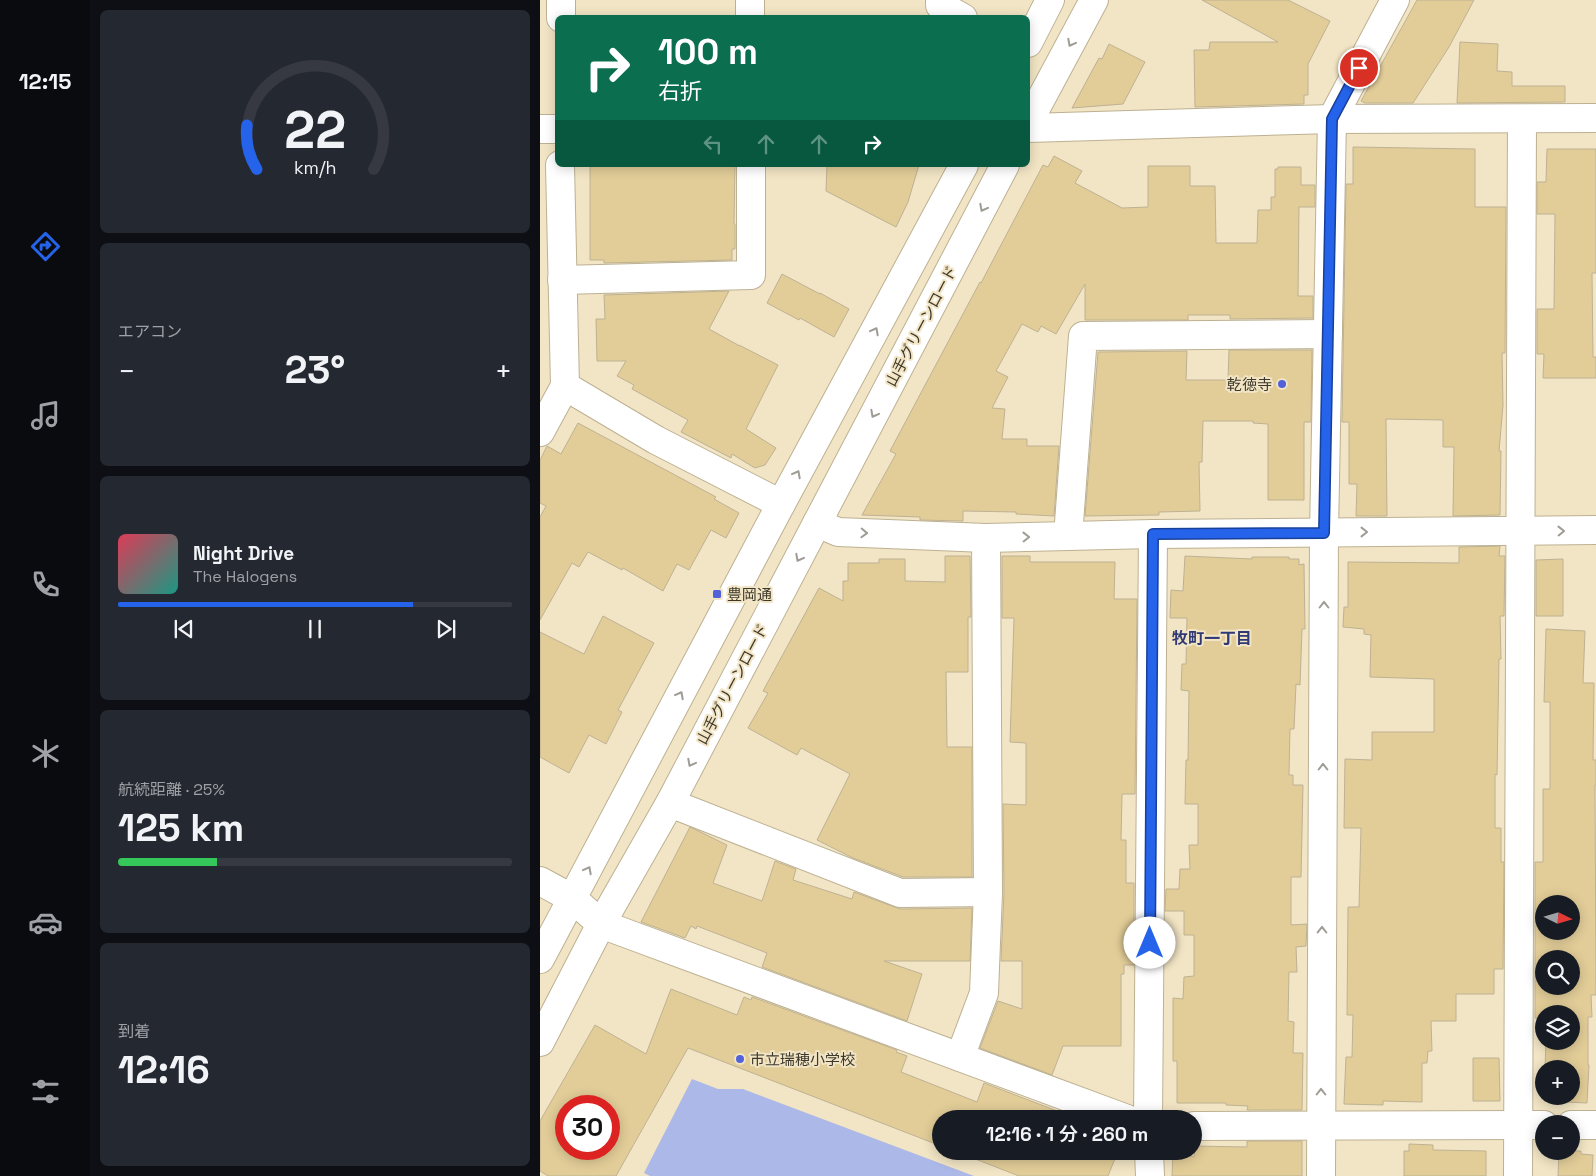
<!DOCTYPE html>
<html lang="ja">
<meta charset="utf-8">
<style>
:root{--surface:#171b24;--page:#242831;--text:#f1f3f6;--muted:#9ea1a6;--line:#363941;--accent:#2563eb}
body{margin:0;font-family:"Space Grotesk","Noto Sans JP",sans-serif;background:var(--page);color:var(--text);height:100vh;display:flex;flex-direction:column;font-size:19px;white-space:nowrap}
*{box-sizing:border-box;margin:0}
p{font-size:16px;color:var(--muted)}
.icon{flex:none;width:28px;height:28px;fill:none;stroke:currentColor;stroke-width:2;stroke-linecap:round;stroke-linejoin:round}
.map{position:relative;flex:1;overflow:hidden}
.details{display:flex;flex-direction:column;gap:10px;padding:10px;background:#0d0f14;width:450px}
.details>*{flex:none}
.banner{position:absolute;left:15px;top:15px;width:475px;height:152px;border-radius:8px;box-shadow:0 2px 12px #0003;background:#0b6e4f;color:#fff;overflow:hidden}
.needle{width:32px;rotate:95deg}
.buttons{position:absolute;left:995px;top:895px;display:grid;gap:10px}
.buttons a{display:grid;place-items:center;width:45px;height:45px;border-radius:50%;background:var(--surface);box-shadow:0 2px 12px #0003;font-size:25px}
.speed{position:absolute;left:15px;top:1095px;display:flex;gap:10px;font-size:25px;font-weight:700;text-align:center}
.speed>*{display:grid;place-content:center;width:65px;height:65px;border-radius:50%;background:var(--surface);box-shadow:0 2px 12px #0003;line-height:1}
.speed .limit{border:8px solid #d22;background:#fff;color:#111}
.pin{position:absolute;display:grid;place-items:center;width:42px;height:42px;color:#fff;margin:-21px;border:2px solid #fff;border-radius:50%;box-shadow:0 1px 5px #0007}
.me{position:absolute;width:55px;margin:-28px;rotate:0deg;stroke-linejoin:round;filter:drop-shadow(0 0 4px #0008)}
.turn{display:flex;align-items:center;gap:18px;height:105px;padding:0 20px;font-size:22px}
.turn .icon{width:65px;height:65px;stroke-width:2.5}
.turn b{display:block;font-size:35px;line-height:42px}
.lanes{display:flex;align-items:center;height:48px;padding:0 20px;background:#0003;justify-content:center;gap:25px;direction:ltr}
.lanes .off{opacity:.35}
.big{font-size:38px;font-weight:600;line-height:1.1}
.details .tile{flex:1;display:flex;flex-direction:column;justify-content:center;gap:8px;min-width:0;padding:0 18px;border-radius:8px;background:var(--page)}
.details .dial{align-items:center;gap:0}
.dial svg{height:130px;overflow:visible;fill:none;stroke:var(--line);stroke-width:7;stroke-linecap:round;text-anchor:middle}
.dial text{fill:var(--text);stroke:none}
.song{display:flex;align-items:center;gap:15px}
.cover{width:60px;height:60px;border-radius:8px;background:linear-gradient(135deg,hsl(350 70% 55%),hsl(170 70% 35%))}
.played{height:5px;border-radius:2px;background:linear-gradient(90deg,var(--accent) 75%,var(--line) 75%)}
.keys{display:flex;justify-content:space-around;direction:ltr}
.heat{display:flex;justify-content:space-between;align-items:center;font-size:28px;direction:ltr}
.charge{height:8px;border-radius:4px;background:linear-gradient(90deg,#34c759 25%,var(--line) 0)}
.trip{position:absolute;left:392px;top:1110px;width:270px;height:50px;border-radius:25px;background:var(--surface);box-shadow:0 2px 12px #0003;font-weight:600;line-height:50px;text-align:center}
main{display:flex;flex:1;min-height:0}
.dock{display:flex;flex-direction:column;width:90px;justify-content:space-around;align-items:center;background:#090b0e;color:var(--muted)}
.dock .icon{width:35px;height:35px}
.dock .selected{color:var(--accent)}
.dock b{font-size:22px;color:var(--text)}
.map>svg:first-child{display:block}
</style>
<main>
<nav class="dock">
<b>12:15</b>
<svg class="icon selected" aria-label="directions" viewBox="0 0 24 24"><path d="M12 3l9 9-9 9-9-9zM9 14v-3h6M13 9l2 2-2 2"/></svg>
<svg class="icon" aria-label="music" viewBox="0 0 24 24"><path d="M9 18V5l10-2v13"/><circle cx="6" cy="18" r="3"/><circle cx="16" cy="16" r="3"/></svg>
<svg class="icon" aria-label="phone" viewBox="0 0 24 24"><path d="M5 4h4l2 5-3 2q2 4 5 5l2-3 5 2v4C11 20 4 13 5 4z"/></svg>
<svg class="icon" aria-label="climate" viewBox="0 0 24 24"><path d="M12 3v18M4 7l16 10M4 17L20 7"/></svg>
<svg class="icon" aria-label="car" viewBox="0 0 24 24"><path d="M5 17H2v-5l4-1 3-4h7l3 4 3 1v5h-3M9 17h6M6 11h13"/><circle cx="7" cy="17" r="2"/><circle cx="17" cy="17" r="2"/></svg>
<svg class="icon" aria-label="filters" viewBox="0 0 24 24"><path d="M4 7h16M4 17h16"/><circle cx="9" cy="7" r="2"/><circle cx="15" cy="17" r="2"/></svg>
</nav>
<section class="details">
<div class="tile dial"><svg viewBox="0 0 100 80">
<path d="M14 69A42 42 0 1 1 86 69"/>
<path d="M14 69A42 42 0 0 1 8 42" stroke="#2563eb"/>
<text x="50" y="56" font-size="32" font-weight="700">22</text>
<text x="50" y="72" font-size="11">km/h</text>
</svg></div>
<div class="tile"><p>エアコン</p>
<div class="heat"><a>−</a><b class="big">23°</b><a>+</a></div>
</div>
<div class="tile">
<div class="song"><i class="cover"></i><div><b>Night Drive</b><p>The Halogens</p></div></div>
<div class="played"></div>
<div class="keys"><svg class="icon" aria-label="previous" viewBox="0 0 24 24"><path d="M18 5L8 12l10 7zM5 5v14"/></svg><svg class="icon" aria-label="pause" viewBox="0 0 24 24"><path d="M8 5v14M16 5v14"/></svg><svg class="icon" aria-label="next" viewBox="0 0 24 24"><path d="M6 5l10 7-10 7zM19 5v14"/></svg></div>
</div>
<div class="tile"><p>航続距離 · 25%</p><b class="big">125 km</b><div class="charge"></div></div>
<div class="tile"><p>到着</p><b class="big">12:16</b></div>
</section>
<div class="map">
<svg width="1056" height="1176" viewBox="0 0 1056 1176">
<rect width="100%" height="100%" fill="#f2e5c5"/>
<!-- green -->
<path fill="#acb8e7" d="M152,1079l26,10h25l231,87h-324l-6,-3z"/>
<!-- building -->
<g fill="#e2cd98" stroke="#beb293" fill-rule="evenodd">
<path d="M662,0h86l42,21 -22,43v31h-4v9l-109,3 -1,-57h15l1,-8h68z"/>
<path d="M877,0h57l-25,47 -36,56h-48l-4,-2z"/>
<path d="M920,42l38,2 -1,27 15,1v14h53v16l-108,1z"/>
<path d="M569,44l36,18 -22,42 -51,4 27,-50 3,1z"/>
<path d="M813,147l122,2v58h31l-1,146h-3l1,52 -4,46h2l-1,64 -47,1 1,-69h-11v-27l-57,-1 1,97h-31l1,-32h-8v-62h-7l4,-238h7z"/>
<path d="M1007,149h49v124h-4l1,84h3v21h-53l1,-24h-7v-45h17l1,-95h-18v-32h9z"/>
<path d="M514,156l28,15 -7,12 47,25 26,-1v-41h42v20h25l1,57h41l1,-33h13v-13h4v-28h3v-2h23v18h14v22h-16l-1,89h15v22l-83,1v-4h-42v5h-103v-36l-29,50 -15,-8 -3,6 -16,-8 -26,47 12,6 -16,31 13,1 -3,30h25v7h32l-5,70 -38,-2v-2l-53,-1v10l-43,-1v-3l-58,-2 34,-61 -6,-3 25,-47 65,-122 1,1 62,-118 5,2z"/>
<path d="M50,165h145l-1,59h1v25h-3v11l-128,3v-3h-14z"/>
<path d="M287,165h92l-11,37 -12,25 -70,-36z"/>
<path d="M242,274l38,20v-1l29,16 -15,28 -34,-19 -1,2 -32,-17z"/>
<path d="M189,291l-20,38 29,16v1l1,-1 39,20 -32,64 30,19 -11,17 -10,3 -23,-14 -1,4 -50,-26 7,-12 -56,-31 2,-4 -17,-9 9,-15h-29l-1,-42h9l-1,-24z"/>
<path d="M689,350h83l-1,72h-7v78h-36v-76l-15,-1v-2h-50l-1,41h-3l1,49 -41,1v3l-74,1 13,-164 89,-1 -1,29h42z"/>
<path d="M38,423l138,74 -2,2 25,14 -13,25 -15,-8 -22,40 -12,-6 -14,27 -40,-23 -1,2 -34,-18 -9,15 -7,-4 -32,57v-103l6,-11 -6,-3v-43l7,-14 14,8z"/>
<path d="M960,546l-1,10h6l-1,60h-4l1,43h-2l-2,116 -2,-1v54h6v34h3l-1,107h-9v25h-38v27h-25l1,30h-4l-1,12h-5v39l-39,-1v4l-39,-1 2,-47h6l1,-42h-6l1,-108h11l2,-79h-17l1,-69 27,1v-28h62v-53l-64,-2 1,-42 -7,-1v-5l-21,-2 1,-20h4v-45l111,1v-16z"/>
<path d="M405,556h25l1,61h-3v55h-22l1,75h25v130h-69l-50,-19 -36,-18 33,-66 -49,-26 -4,7 -49,-27 20,-35 -5,-2 56,-103 24,13v-20h5v-18h31v-4h26v22l40,1z"/>
<path d="M462,556h28v6h85l-1,37h23l-2,195h-13l-1,46h5v43h8v82h-10v9h-3v72h-58l-11,29 -72,-27 18,-47 24,8v-48h-21l3,-69 -1,-88 23,1v-62l-16,-1 4,-124h-12z"/>
<path d="M645,556l67,3v-2h37v2h10v6l5,-1 1,65h-3l-2,56 -4,-1 -2,45h-4l-1,46h4v10h10l-2,92h-10v48l16,-1 -1,22 -10,1 1,25h-8l-1,49 6,1 -1,31h10l-1,57h-55l1,-4 -22,-1v-2h-49v-42h-4v-63l10,1 1,-22 10,-1v-41h-10v-24h-19l1,-22h13l1,-20h10l-1,-24h9v-41h-13l1,-44h2l1,-69 -8,-1 1,-26h4l1,-46h-17l1,-28 12,1z"/>
<path d="M1023,559v57h-27v-56z"/>
<path d="M63,616l51,27 -36,67 4,2 -16,32 -17,-9 -20,38 -29,-16v-125l44,22z"/>
<path d="M1006,629l39,2 -2,52h11l-1,77h3v25h-1l1,210h-5l1,22h-4v48h1l-2,38 -43,-2v-5h27v-27h-26l1,-28h25v-27h-27v4h-9v-156h8v-73h7v-87h-6zM1004,904h27v27h-27zM1004,959h27v27h-27z"/>
<path d="M150,827l37,18 -14,38 49,18 13,-40 21,8 -3,11 59,19 2,-7 46,17 72,-1 -2,53h-86l38,13 -15,47 -145,-54 5,-14 -70,-27 -1,3 -5,-3 -6,12 -44,-16z"/>
<path d="M131,989l66,26 7,-18 7,3 1,-3 145,53 -1,2 11,4 -6,16 76,30 7,-19 94,36h-137v27l-253,-98 -72,128h-68l-8,-5v-50l55,-96 51,29zM26,1106h43v43h-43z"/>
<path d="M933,1058h26l1,43h-27z"/>
<path d="M707,1141h55v35h-130l1,-25h6l15,6v-11l53,1z"/>
<path d="M869,1144l24,1v5l53,1v25h-82v-25h5z"/>
<path d="M415,1151h163l-10,25h-89z"/>
<path d="M1019,1151h22v3l12,1 -1,21h-34z"/>
</g>
<g fill="none" stroke-linecap="round" stroke-linejoin="round">
<defs>
<g id="minor">
<path d="M210,0v18"/>
<path d="M400,0v5l23,13"/>
<path d="M21,18v-18"/>
<path d="M488,43l22,-43"/>
<path d="M488,123l66,-123"/>
<path d="M488,128l304,-9 264,-1"/>
<path d="M0,129h18"/>
<path d="M22,280l189,-5v-110"/>
<path d="M25,386l91,54 125,64"/>
<path d="M0,432l25,-46 -5,-221"/>
<path d="M277,523l21,9 148,6 167,-4 443,-4"/>
<path d="M528,536l15,-200 245,-2"/>
<path d="M130,803l230,90 88,-1"/>
<path d="M0,881l33,18 28,25 526,195"/>
<path d="M0,959l241,-455 183,-339"/>
<path d="M0,1042l61,-118 69,-121 335,-638"/>
<path d="M420,1057l24,-64 4,-101 -2,-354"/>
<path d="M608,1119l5,-585"/>
<path d="M1031,1125h25"/>
<path d="M654,1126l350,-1"/>
<path d="M609,1151l1,25"/>
<path d="M781,1176l3,-643 8,-414 63,-119"/>
<path d="M978,1176l4,-1057"/>
</g>
</defs>
<!-- minor casing -->
<use href="#minor" stroke="#bdb192" stroke-width="30"/>
<!-- minor -->
<use href="#minor" stroke="#fff" stroke-width="28"/>
</g>
<!-- one-way arrows -->
<defs><path id="oneway-chevron" d="M-2-3.5L2.5 0L-2 3.5" fill="none" stroke-width="1.6" stroke-linecap="round" stroke-linejoin="round" transform="scale(1.25)"/></defs>
<g stroke="#9e9c95">
<use href="#oneway-chevron" transform="translate(531 43) rotate(118)"/>
<use href="#oneway-chevron" transform="translate(443 208) rotate(118)"/>
<use href="#oneway-chevron" transform="translate(335 331) rotate(-62)"/>
<use href="#oneway-chevron" transform="translate(334 414) rotate(118)"/>
<use href="#oneway-chevron" transform="translate(257 474) rotate(-62)"/>
<use href="#oneway-chevron" transform="translate(1021 531) rotate(-1)"/>
<use href="#oneway-chevron" transform="translate(824 532)"/>
<use href="#oneway-chevron" transform="translate(324 533) rotate(2)"/>
<use href="#oneway-chevron" transform="translate(486 537) rotate(-1)"/>
<use href="#oneway-chevron" transform="translate(259 558) rotate(118)"/>
<use href="#oneway-chevron" transform="translate(784 605) rotate(-90)"/>
<use href="#oneway-chevron" transform="translate(140 695) rotate(-62)"/>
<use href="#oneway-chevron" transform="translate(151 763) rotate(118)"/>
<use href="#oneway-chevron" transform="translate(783 767) rotate(-90)"/>
<use href="#oneway-chevron" transform="translate(48 870) rotate(-62)"/>
<use href="#oneway-chevron" transform="translate(782 930) rotate(-90)"/>
<use href="#oneway-chevron" transform="translate(781 1092) rotate(-90)"/>
</g>
<g fill="none" stroke-linecap="round" stroke-linejoin="round">
<defs>
<path id="route" d="M610,943l3,-409 171,-1 8,-414 27,-51"/>
</defs>
<!-- route casing -->
<use href="#route" stroke="#184099" stroke-width="12"/>
<!-- route -->
<use href="#route" stroke="#2563eb" stroke-width="9"/>
</g>
<!-- markers -->
<g fill="#5262d8" stroke="#f2e5c5" stroke-width="2">
<circle cx="742" cy="384" r="5"/>
<rect x="172" y="589" width="10" height="10" rx="2.5"/>
<circle cx="200" cy="1059" r="5"/>
</g>
<g text-anchor="middle" dominant-baseline="central" stroke-width="4" stroke-linejoin="round" paint-order="stroke">
<!-- street labels -->
<g font-size="15" fill="#3d382b" stroke="#f2e5c5">
<text transform="translate(381 326) rotate(-62)">山手グリーンロード</text>
<text transform="translate(192 684) rotate(-62)">山手グリーンロード</text>
</g>
<!-- poi labels -->
<g font-size="15" fill="#3d382b" stroke="#f2e5c5" text-anchor="start">
<text x="732" y="384" text-anchor="end">乾徳寺</text>
<text x="187" y="594">豊岡通</text>
<text x="210" y="1059">市立瑞穂小学校</text>
</g>
<!-- neighbourhood labels -->
<g font-size="16" font-weight="bold" fill="#2f3974" stroke="#f2e5c5">
<text x="672" y="638">牧町一丁目</text>
</g>
</g>
</svg>
<div class="buttons">
<a><svg class="needle" viewBox="-14 -14 28 28"><path d="M0-13l5 13h-10z" fill="#e53935"/><path d="M0 13l5-13h-10z" fill="#9ea1a6"/></svg></a>
<a><svg class="icon" aria-label="search" viewBox="0 0 24 24"><circle cx="10" cy="10" r="6"/><path d="M15 15l6 6"/></svg></a>
<a><svg class="icon" aria-label="layers" viewBox="0 0 24 24"><path d="M12 4l9 5-9 5-9-5zM3 14l9 5 9-5"/></svg></a>
<a>+</a>
<a>−</a>
</div>
<div class="speed"><div class="limit">30</div></div>
<div class="pin" style="left:819px;top:68px;background:#d93025"><svg class="icon" aria-label="arrive" viewBox="0 0 24 24"><path d="M6 21V4h12l-3 4 3 4H6"/></svg></div>
<svg class="me" style="left:610px;top:943px" viewBox="-20 -20 40 40"><circle r="19" fill="#fff"/><path d="M0-13L10 11 0 6-10 11z" fill="#2563eb"/></svg>
<div class="trip">12:16 · 1 分 · 260 m</div>
<div class="banner">
<div class="turn"><svg class="icon" aria-label="right" viewBox="0 0 24 24"><path d="M7 20v-9h11M14 6l5 5-5 5"/></svg><div><b>100 m</b>右折</div></div>
<div class="lanes"><svg class="icon off" aria-label="left" viewBox="0 0 24 24"><path d="M17 20v-9H6M10 6l-5 5 5 5"/></svg><svg class="icon off" aria-label="ahead" viewBox="0 0 24 24"><path d="M12 20V5M6 11l6-6 6 6"/></svg><svg class="icon off" aria-label="ahead" viewBox="0 0 24 24"><path d="M12 20V5M6 11l6-6 6 6"/></svg><svg class="icon" aria-label="right" viewBox="0 0 24 24"><path d="M7 20v-9h11M14 6l5 5-5 5"/></svg></div>
</div>
</div>
</main>
